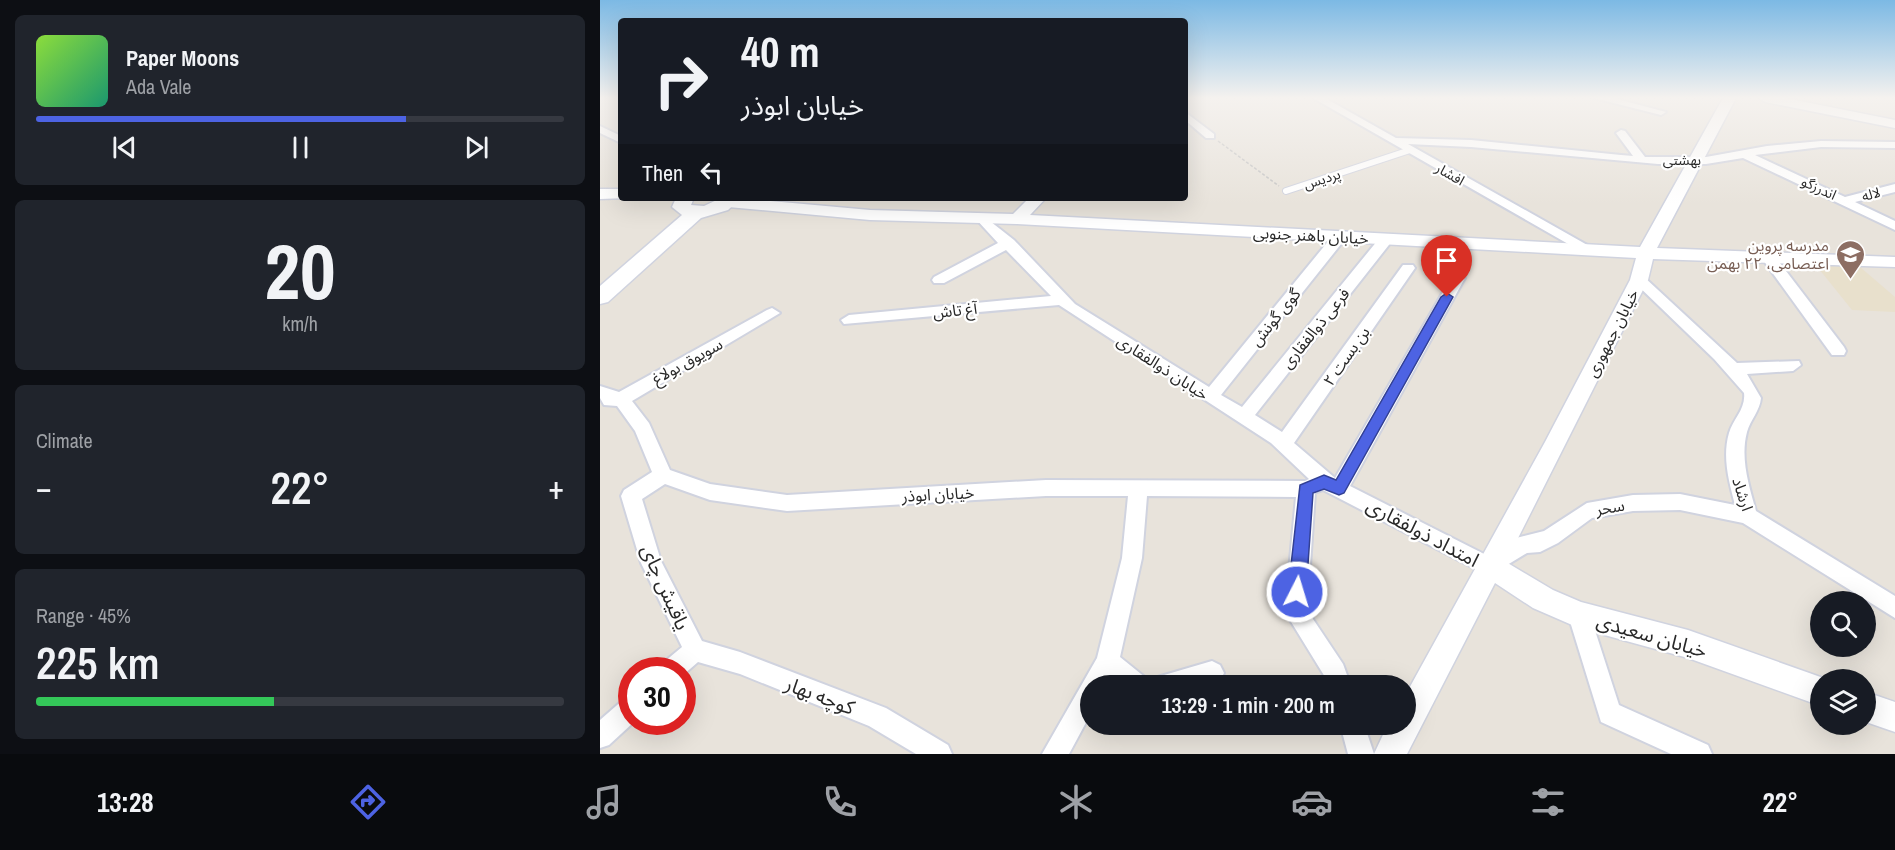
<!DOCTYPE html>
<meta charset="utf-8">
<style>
:root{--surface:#171b24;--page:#20242c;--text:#f1f3f6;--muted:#9ea1a6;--line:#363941;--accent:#4d63e3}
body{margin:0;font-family:"Archivo Narrow","Noto Sans Arabic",sans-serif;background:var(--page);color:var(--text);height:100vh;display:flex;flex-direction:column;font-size:22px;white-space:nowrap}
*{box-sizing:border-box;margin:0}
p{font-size:20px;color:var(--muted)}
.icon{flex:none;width:33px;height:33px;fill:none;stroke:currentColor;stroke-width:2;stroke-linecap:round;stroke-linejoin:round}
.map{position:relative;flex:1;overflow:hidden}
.panel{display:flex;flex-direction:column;gap:15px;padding:15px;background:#0d0f14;width:600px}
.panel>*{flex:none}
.top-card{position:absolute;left:18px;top:18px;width:570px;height:183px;border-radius:6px;box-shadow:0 6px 24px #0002;background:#171b24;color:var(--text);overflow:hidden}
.controls{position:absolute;left:1210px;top:591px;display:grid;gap:12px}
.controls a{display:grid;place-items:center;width:66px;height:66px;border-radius:50%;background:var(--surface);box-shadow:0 6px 24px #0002;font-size:30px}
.speed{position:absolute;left:18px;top:657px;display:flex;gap:12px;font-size:30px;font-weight:700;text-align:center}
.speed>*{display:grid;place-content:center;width:78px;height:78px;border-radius:50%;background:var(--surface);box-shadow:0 6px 24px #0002;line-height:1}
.speed .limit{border:9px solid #d22;background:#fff;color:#111}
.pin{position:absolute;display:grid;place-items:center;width:51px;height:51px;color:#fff;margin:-62px -26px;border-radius:50% 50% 50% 0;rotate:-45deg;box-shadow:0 0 6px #0007}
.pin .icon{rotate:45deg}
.me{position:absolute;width:66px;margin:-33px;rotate:5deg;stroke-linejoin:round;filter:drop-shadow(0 0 4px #0008)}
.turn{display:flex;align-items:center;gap:21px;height:126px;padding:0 24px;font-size:27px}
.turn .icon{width:78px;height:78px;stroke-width:2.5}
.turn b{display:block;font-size:42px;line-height:51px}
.then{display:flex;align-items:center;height:57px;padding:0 24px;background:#0003;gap:12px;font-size:22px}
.big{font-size:45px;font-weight:600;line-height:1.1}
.panel .widget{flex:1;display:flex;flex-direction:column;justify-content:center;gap:9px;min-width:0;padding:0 21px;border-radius:9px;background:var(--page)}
.panel .dial{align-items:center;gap:0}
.dial b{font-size:78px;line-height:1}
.song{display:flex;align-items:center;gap:18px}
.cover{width:72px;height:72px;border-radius:9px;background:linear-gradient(135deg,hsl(90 70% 55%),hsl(160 70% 35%))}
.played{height:6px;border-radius:3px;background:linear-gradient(90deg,var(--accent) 70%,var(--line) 70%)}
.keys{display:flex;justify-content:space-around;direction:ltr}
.heat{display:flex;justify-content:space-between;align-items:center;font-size:33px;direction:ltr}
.charge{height:9px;border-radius:4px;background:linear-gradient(90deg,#34c759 45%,var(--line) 0)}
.trip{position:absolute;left:480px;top:675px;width:336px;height:60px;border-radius:30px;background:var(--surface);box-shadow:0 6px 24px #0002;font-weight:600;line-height:60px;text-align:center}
.menu{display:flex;height:96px;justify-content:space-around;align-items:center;background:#090b0e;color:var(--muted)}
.menu .icon{width:42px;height:42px}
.menu .active{color:var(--accent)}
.menu b{font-size:27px;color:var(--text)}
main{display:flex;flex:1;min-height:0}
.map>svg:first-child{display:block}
</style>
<main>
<section class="panel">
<div class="widget">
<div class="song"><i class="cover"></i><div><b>Paper Moons</b><p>Ada Vale</p></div></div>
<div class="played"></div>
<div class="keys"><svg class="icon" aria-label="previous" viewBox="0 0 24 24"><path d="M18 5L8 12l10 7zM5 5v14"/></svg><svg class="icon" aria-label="pause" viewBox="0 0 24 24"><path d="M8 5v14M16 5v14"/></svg><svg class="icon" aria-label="next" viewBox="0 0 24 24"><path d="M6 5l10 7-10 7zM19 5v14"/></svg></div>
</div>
<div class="widget dial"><b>20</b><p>km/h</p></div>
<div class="widget"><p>Climate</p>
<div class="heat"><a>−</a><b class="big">22°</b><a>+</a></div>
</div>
<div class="widget"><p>Range · 45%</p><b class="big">225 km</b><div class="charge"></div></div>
</section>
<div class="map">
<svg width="1295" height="754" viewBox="0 0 1295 754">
<rect width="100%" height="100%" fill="#e8e3db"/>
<!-- education -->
<path fill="#e8e0cc" d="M1211,259l42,2 42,36v15l-43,-2z"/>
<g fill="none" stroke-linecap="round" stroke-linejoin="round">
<defs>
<path id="service" d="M686,191l124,-41"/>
<g id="minor">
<path d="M713,98h12l71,40 75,2 150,15 12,1 -17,-23 5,-3 4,1 20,26h61l61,-11 54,-5 74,1v6l-74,-1 -66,8 90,42 50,-13v8l-40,10 40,19v9l-152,-72 -37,6h-48l-187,-17 -63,-3 181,102v6l-5,1z"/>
<path d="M994,98h19l53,14 -5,3z"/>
<path d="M585,112l29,22v4h-8l-21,-18z"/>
<path d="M0,126l21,10v7l-21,-10z"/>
<path d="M381,214l33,26 61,64 134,83 126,-154h10v6l-124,156 21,12 140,-172h10v6l-137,174 27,17 121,-167h10l2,3 -121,175 41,35 116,-200 7,-4 5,1 2,3 -115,208 138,70 28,-18 28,-7 43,-28 46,-8 47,-1 55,11c-6,-23 -13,-48 -6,-72 4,-14 17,-24 15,-40l-30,-34 -82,-79 2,-3h10l93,86 62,-2 2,4 -8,6 -46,3 14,24c-1,13 -11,22 -14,34 -7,26 2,54 9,79l139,85v22l-152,-95 -63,-13 -47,1 -41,7 -34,25 -18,9 -13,1 -38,23 -166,-86 -8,3 -8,117 36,54 8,22h-24l-2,-9 -40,-65 11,-115 -149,-1 -5,62 -22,99 26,21 4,8h-31l-8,-7 -3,7h-18v29l-21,39h-27l55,-96 25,-100 6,-62h-82l-259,15 -77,-11 -45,-16 -23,15 19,62 41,80 38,11 146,56 62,37 4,9h-36l-47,-28 -129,-52 -42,-12 -16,14v-6h-21l3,-8 18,-15 -41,-84 -20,-67 3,-6 28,-18 -17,-41 -18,-25 -13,-1 -4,-7v-12l19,6 148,-82 5,-2 8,5 -148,88 17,22 21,47 40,14 77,11 259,-15 259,1 4,-2 -38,-36 -212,-138 -215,19 -3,-4 8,-5 202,-19 -45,-46 -62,33h-10l-2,-3 2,-3 64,-34 -23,-25z"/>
<path d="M1168,253l5,1 71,93 2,4 -2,4h-12l-71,-98z"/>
<path d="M979,605l8,3 3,7 29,90 89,40 4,9h-41l-70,-32 -33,-107 3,-7z"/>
<path d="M612,661l8,4 4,8 -4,8 -8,4 -62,1 4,-8z"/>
<path d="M32,695v27h2l-25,23 -9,3v-28l24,-21z"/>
<path d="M740,724h24l10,30h-26z"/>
</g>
<g id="tertiary">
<path d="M1123,98h13l-79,150 238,9v10l-242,-8 -5,21 -142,282 47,28 28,12 107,28 141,50h-8v26l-133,-48 -109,-30 -46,-20 -38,-25 -88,171h-33l14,-30h18v-30l139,-252 85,-162 6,-22 -619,-34 -147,-4 -142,-13 -8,-5 5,-4h12l133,12 143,4 16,-16h17l-16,17 610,32z"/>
<path d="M1159,98h26l110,22v8l-130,-26z"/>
<path d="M1266,692l29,10v30l-29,-10z"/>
</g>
<g id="secondary">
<path d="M0,189h21v9h6l-27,1z"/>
<path d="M76,198h18l-3,7 13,1 17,-8h20l-13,12 -27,8 -93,84 -8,2v-18l82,-71 -10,-8z"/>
</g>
</defs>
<!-- service casing -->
<use href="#service" stroke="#d0d3df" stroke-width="8"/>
<!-- minor casing -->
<use href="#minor" stroke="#d0d3df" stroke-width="4"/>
<!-- tertiary casing -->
<use href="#tertiary" stroke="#d0d3df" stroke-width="3"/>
<!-- secondary casing -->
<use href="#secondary" stroke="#d0d3df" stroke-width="3"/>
<!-- path -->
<path stroke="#c3c3c3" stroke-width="1.5" stroke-dasharray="3 2" stroke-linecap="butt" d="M618,141l61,45"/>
<!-- service -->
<use href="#service" stroke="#fff" stroke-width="6"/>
<!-- minor -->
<use href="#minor" fill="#fff" fill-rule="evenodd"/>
<!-- tertiary -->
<use href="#tertiary" fill="#fff" fill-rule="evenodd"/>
<!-- secondary -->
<use href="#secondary" fill="#fff" fill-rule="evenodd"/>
</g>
<!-- sky -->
<linearGradient id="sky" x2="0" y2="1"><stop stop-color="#7cb9e4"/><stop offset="0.48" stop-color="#f5f2ef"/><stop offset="1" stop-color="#f5f2ef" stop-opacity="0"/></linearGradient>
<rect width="1295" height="204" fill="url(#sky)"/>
<!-- route -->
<path fill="#4d63e3" stroke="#324094" stroke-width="1.5" d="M847,293l6,4 -109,196 -5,2 -15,-6 -11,4 -7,99 -3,6 -6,2 -6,-2 -3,-6 12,-107 24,-10 12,5 105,-183z"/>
<!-- icons -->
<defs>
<symbol id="school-pin" viewBox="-11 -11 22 30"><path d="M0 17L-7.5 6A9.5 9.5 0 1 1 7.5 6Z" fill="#8d6e63" stroke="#fff"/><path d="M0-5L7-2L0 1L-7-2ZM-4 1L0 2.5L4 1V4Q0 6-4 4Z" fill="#fff"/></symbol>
</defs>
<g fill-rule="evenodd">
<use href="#school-pin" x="1234" y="238" width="33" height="45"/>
</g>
<g text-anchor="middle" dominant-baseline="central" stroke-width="4.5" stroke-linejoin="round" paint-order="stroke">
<!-- far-street labels -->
<g font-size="14" fill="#282828" stroke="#fff">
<text x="1082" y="160">بهشتی</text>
<text transform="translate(850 174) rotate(30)">افشار</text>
<text transform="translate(722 179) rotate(-18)">پردیس</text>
<text transform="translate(1219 188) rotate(25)">اندرزگو</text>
<text transform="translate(1271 194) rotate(-15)">لاله</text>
</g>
<!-- street labels -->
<g font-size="16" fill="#282828" stroke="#fff">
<text transform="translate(711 235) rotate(3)">خیابان باهنر جنوبی</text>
<text transform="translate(355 310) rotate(-6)">آغ تاش</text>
<text transform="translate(675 317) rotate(-51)">گوی گونش</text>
<text transform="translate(715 328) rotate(-51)">فرعی ذوالفقاری</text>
<text transform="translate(1012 333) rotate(-63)">خیابان جمهوری</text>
<text transform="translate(746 356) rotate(-55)">بن بست ۲</text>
<text transform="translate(87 361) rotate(-29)">سویوق بولاغ</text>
<text transform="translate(563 367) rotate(33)">خیابان ذوالفقاری</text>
<text transform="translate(338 494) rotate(-3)">خیابان ابوذر</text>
<text transform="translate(1143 494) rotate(72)">ارشاد</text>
<text transform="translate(1010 507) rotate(-10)">سحر</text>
</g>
<!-- education labels -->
<g font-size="16" fill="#785e54" stroke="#fff" text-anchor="end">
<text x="1229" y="245">مدرسه پروین<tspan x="1229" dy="18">اعتصامی، ۲۲ بهمن</tspan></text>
</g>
<!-- near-street labels -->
<g font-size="20" fill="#282828" stroke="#fff">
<text transform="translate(823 532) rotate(28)">امتداد ذولفقاری</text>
<text transform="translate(66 587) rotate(66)">یاقیش چای</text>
<text transform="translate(1052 635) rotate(16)">خیابان سعیدی</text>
<text transform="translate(220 695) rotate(21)">کوچه بهار</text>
</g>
</g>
</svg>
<div class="controls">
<a><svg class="icon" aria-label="search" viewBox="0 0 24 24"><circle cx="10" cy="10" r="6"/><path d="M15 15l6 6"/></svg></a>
<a><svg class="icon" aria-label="layers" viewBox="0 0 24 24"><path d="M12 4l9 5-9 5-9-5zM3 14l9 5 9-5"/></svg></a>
</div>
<div class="speed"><div class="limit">30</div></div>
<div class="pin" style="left:847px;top:297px;background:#d93025"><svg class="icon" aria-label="arrive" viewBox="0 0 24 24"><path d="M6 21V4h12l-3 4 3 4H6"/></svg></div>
<svg class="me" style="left:697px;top:592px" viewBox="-20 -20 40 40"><circle r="17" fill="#4d63e3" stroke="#fff" stroke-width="3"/><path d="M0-11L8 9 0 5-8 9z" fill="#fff"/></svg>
<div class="trip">13:29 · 1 min · 200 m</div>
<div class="top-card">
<div class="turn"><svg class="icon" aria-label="right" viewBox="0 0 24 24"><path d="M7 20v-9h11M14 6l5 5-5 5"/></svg><div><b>40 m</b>خیابان ابوذر</div></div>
<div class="then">Then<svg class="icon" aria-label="left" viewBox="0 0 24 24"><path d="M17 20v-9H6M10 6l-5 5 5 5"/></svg></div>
</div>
</div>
</main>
<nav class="menu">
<b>13:28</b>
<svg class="icon active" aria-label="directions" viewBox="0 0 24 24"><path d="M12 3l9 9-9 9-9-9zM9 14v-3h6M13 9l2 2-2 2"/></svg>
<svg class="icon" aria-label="music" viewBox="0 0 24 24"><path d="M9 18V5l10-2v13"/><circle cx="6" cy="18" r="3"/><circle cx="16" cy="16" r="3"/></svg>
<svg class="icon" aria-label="phone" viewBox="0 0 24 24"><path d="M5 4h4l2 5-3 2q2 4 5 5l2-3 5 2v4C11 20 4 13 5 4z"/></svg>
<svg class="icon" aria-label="climate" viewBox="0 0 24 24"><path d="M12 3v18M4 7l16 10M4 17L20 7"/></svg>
<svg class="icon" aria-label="car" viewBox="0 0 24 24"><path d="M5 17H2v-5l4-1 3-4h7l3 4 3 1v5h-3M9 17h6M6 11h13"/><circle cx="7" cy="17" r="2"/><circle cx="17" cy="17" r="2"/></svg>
<svg class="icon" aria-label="filters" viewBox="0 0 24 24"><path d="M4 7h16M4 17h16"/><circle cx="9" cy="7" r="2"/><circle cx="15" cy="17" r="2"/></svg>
<b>22°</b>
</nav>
